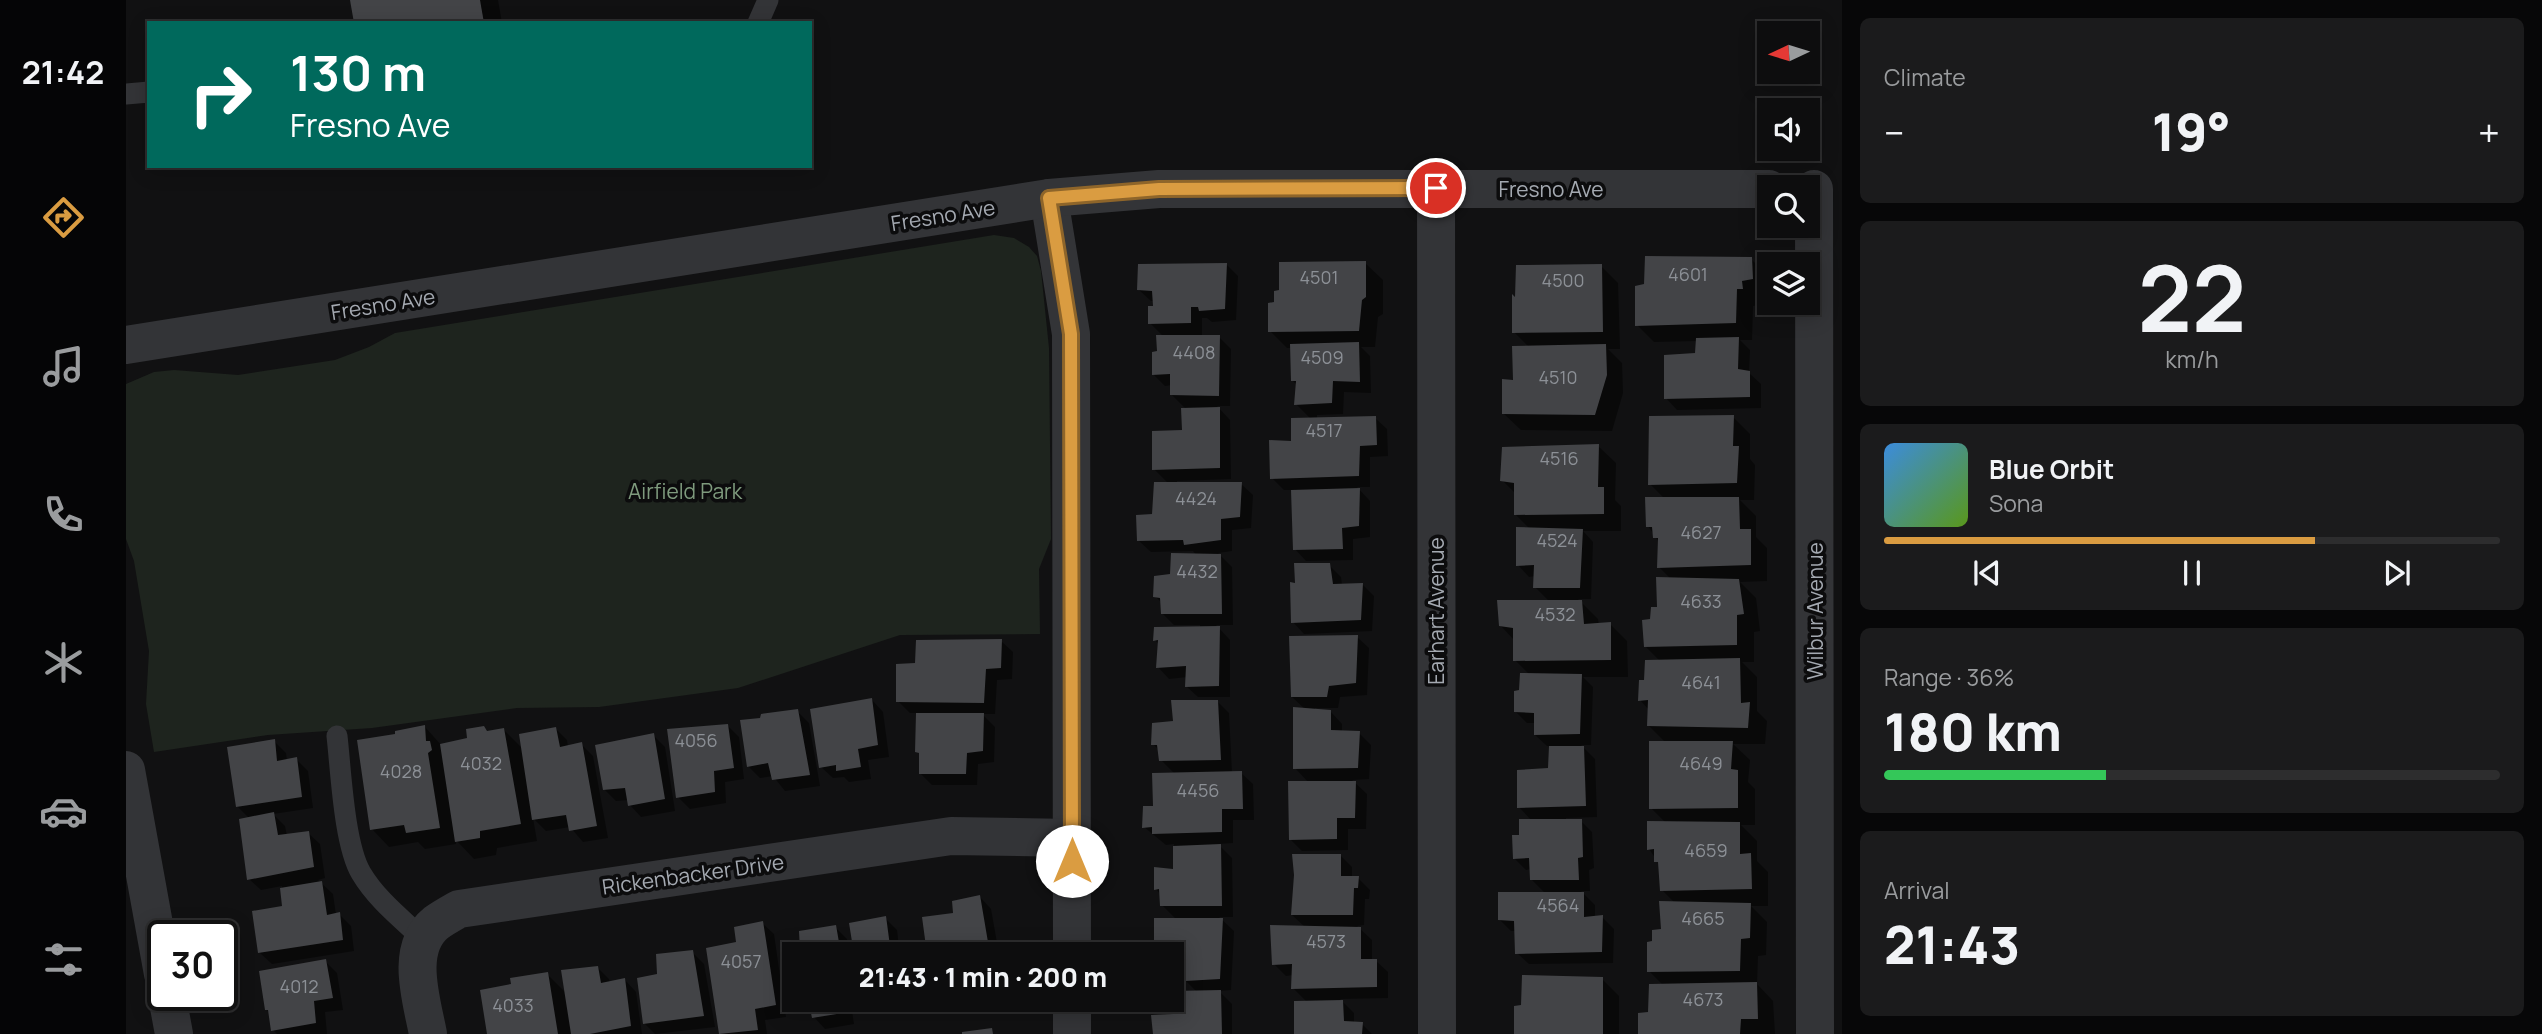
<!DOCTYPE html>
<meta charset="utf-8">
<style>
:root{--surface:#0d0d0e;--page:#1b1b1c;--text:#f1f3f6;--muted:#9a9c9e;--line:#2d2d2e;--accent:#da9c41}
body{margin:0;font-family:Manrope,sans-serif;background:var(--page);color:var(--text);height:100vh;display:flex;flex-direction:column;font-size:26px;white-space:nowrap}
*{box-sizing:border-box;margin:0}
p{font-size:23px;color:var(--muted)}
.icon{flex:none;width:38px;height:38px;fill:none;stroke:currentColor;stroke-width:2;stroke-linecap:round;stroke-linejoin:round}
.map{position:relative;flex:1;overflow:hidden}
.details{display:flex;flex-direction:column;gap:18px;padding:18px;background:#070708;width:700px}
.details>*{flex:none}
.banner{position:absolute;left:21px;top:21px;width:665px;height:147px;border-radius:0px;box-shadow:0 4px 18px #0003,0 0 0 2px var(--line);background:#00695c;color:#fff;overflow:hidden}
.needle{width:46px;rotate:266deg}
.buttons{position:absolute;left:1631px;top:21px;display:grid;gap:14px}
.buttons a{display:grid;place-items:center;width:63px;height:63px;border-radius:0px;background:var(--surface);box-shadow:0 4px 18px #0003,0 0 0 2px var(--line);font-size:35px}
.speed{position:absolute;left:21px;top:920px;display:flex;gap:14px;font-size:35px;font-weight:700;text-align:center}
.speed>*{display:grid;place-content:center;width:91px;height:91px;border-radius:50%;background:var(--surface);box-shadow:0 4px 18px #0003,0 0 0 2px var(--line);line-height:1}
.speed .limit{border:4px solid #111;border-radius:10px;background:#fff;color:#111}
.pin{position:absolute;display:grid;place-items:center;width:60px;height:60px;color:#fff;margin:-30px;border:4px solid #fff;border-radius:50%;box-shadow:0 2px 7px #0007}
.me{position:absolute;width:77px;margin:-38px;rotate:0deg;stroke-linejoin:round;filter:drop-shadow(0 0 5px #0008)}
.turn{display:flex;align-items:center;gap:24px;height:147px;padding:0 28px;font-size:32px}
.turn .icon{width:91px;height:91px;stroke-width:2.5}
.turn b{display:block;font-size:49px;line-height:60px}
.big{font-size:52px;font-weight:800;line-height:1.1}
.details .widget{flex:1;display:flex;flex-direction:column;justify-content:center;gap:10px;min-width:0;padding:0 24px;border-radius:10px;background:var(--page)}
.details .dial{align-items:center;gap:0}
.dial b{font-size:91px;line-height:1}
.song{display:flex;align-items:center;gap:21px}
.cover{width:84px;height:84px;border-radius:10px;background:linear-gradient(135deg,hsl(210 70% 55%),hsl(90 70% 35%))}
.played{height:7px;border-radius:4px;background:linear-gradient(90deg,var(--accent) 70%,var(--line) 70%)}
.keys{display:flex;justify-content:space-around;direction:ltr}
.heat{display:flex;justify-content:space-between;align-items:center;font-size:38px;direction:ltr}
.charge{height:10px;border-radius:5px;background:linear-gradient(90deg,#34c759 36%,var(--line) 0)}
.trip{position:absolute;left:656px;top:942px;width:402px;height:70px;border-radius:0px;background:var(--surface);box-shadow:0 4px 18px #0003,0 0 0 2px var(--line);font-weight:800;line-height:70px;text-align:center}
main{display:flex;flex:1;min-height:0}
.tab-bar{display:flex;flex-direction:column;width:126px;justify-content:space-around;align-items:center;background:#050506;color:var(--muted)}
.tab-bar .icon{width:49px;height:49px}
.tab-bar .selected{color:var(--accent)}
.tab-bar b{font-size:32px;color:var(--text)}
.map>svg:first-child{display:block}
</style>
<main>
<nav class="tab-bar">
<b>21:42</b>
<svg class="icon selected" aria-label="directions" viewBox="0 0 24 24"><path d="M12 3l9 9-9 9-9-9zM9 14v-3h6M13 9l2 2-2 2"/></svg>
<svg class="icon" aria-label="music" viewBox="0 0 24 24"><path d="M9 18V5l10-2v13"/><circle cx="6" cy="18" r="3"/><circle cx="16" cy="16" r="3"/></svg>
<svg class="icon" aria-label="phone" viewBox="0 0 24 24"><path d="M5 4h4l2 5-3 2q2 4 5 5l2-3 5 2v4C11 20 4 13 5 4z"/></svg>
<svg class="icon" aria-label="climate" viewBox="0 0 24 24"><path d="M12 3v18M4 7l16 10M4 17L20 7"/></svg>
<svg class="icon" aria-label="car" viewBox="0 0 24 24"><path d="M5 17H2v-5l4-1 3-4h7l3 4 3 1v5h-3M9 17h6M6 11h13"/><circle cx="7" cy="17" r="2"/><circle cx="17" cy="17" r="2"/></svg>
<svg class="icon" aria-label="filters" viewBox="0 0 24 24"><path d="M4 7h16M4 17h16"/><circle cx="9" cy="7" r="2"/><circle cx="15" cy="17" r="2"/></svg>
</nav>
<div class="map">
<svg width="1716" height="1034" viewBox="0 0 1716 1034">
<rect width="100%" height="100%" fill="#111112"/>
<!-- green -->
<path fill="#1e241e" d="M868,235l20,3 15,9 8,9 4,15 8,77 2,191 -12,30 1,65 -140,1 -162,53 -139,19 -82,1 -145,20 -104,7 -114,17 -8,-48 3,-53 -15,-90 -8,-22v-155l28,-12 20,-2 64,5 97,-15 34,-13 26,-14z"/>
<!-- shadow -->
<g fill="#0007">
<path d="M226,0h146l4,23h-146z"/>
<path d="M1625,259l17,17 1,20 -10,2v7l-6,1 -1,34h-12l10,10 -1,23 12,11v24l-84,2 -11,-12 31,-43v-14l-43,1 -17,-17z"/>
<path d="M1239,263l18,17v34l-5,3 -3,30h-14l9,9 1,37 -27,-1 -1,22 -26,1v4l58,-1 12,11 1,27 -18,1v30h-13l13,14v36l-17,2v21l-47,1 -11,-12 -2,-59h-9l-12,-12 21,-35 18,-24 -15,-15 1,-19 -5,-5v-32h-5l-17,-17z"/>
<path d="M1101,265l11,11 -2,44 -24,2 -5,-4h-5v19h17l12,12 -1,57h-13l13,14 1,59 -54,2v3h64l12,11 -2,33 -19,2v21l-14,2 14,14 1,58h-17l14,15v57h-32l-12,-11 1,-9 -18,2 -11,-12 2,-22 -5,-5 45,-12v-3h-26l-12,-12v-10l-7,-7 17,-20 24,-21 -3,-4 -42,1 -12,-11 15,-26 15,-31 -15,-15 29,-37 4,-22 -15,-15v-10l-7,1 -12,-12 11,-37 -14,-14 4,-22h-3l-12,-11z"/>
<path d="M1475,266l17,17 2,66h-12l14,14 1,30 -11,38 -91,-1 -18,-17 26,-66 -15,-15z"/>
<path d="M1607,417l17,17v25l5,6 -1,35h-14l16,16v21l11,11v33l-27,1 16,16 4,33 -6,1v30h-12l15,15v34l10,10 -2,23h-32l17,16 -2,22 7,7v36h-14l16,16v20l11,11v34h-17l16,16 -1,33 -8,1 -1,28 16,17 2,33h-135l23,-49 -14,-14 4,-28 10,-13 12,-27 -13,-13 -1,-24 -12,-17 17,-26 -15,-15 15,-65 -17,-17v-16l-9,-10 6,-19 14,-20 -14,-14 5,-26 20,-42 -12,-12v-25l-11,-16 16,-28 -14,-14z"/>
<path d="M1472,446l18,17 -1,37 6,6v25h-38l10,11 -2,57h-13l20,20 1,6 11,-1 17,17 1,36h-45l10,10 -2,58h-10l14,14 2,58 -31,1v3h15l11,11 2,36 -5,2 1,21h-9l14,14v13l7,-1 12,12 -1,34 -84,1 -12,-11 -1,-22h-5l-11,-11 46,-26 -14,-14 -1,-11 -5,1 -12,-12 7,-22 11,-15 -13,-14 31,-37v-24h-3l-12,-11 1,-12h-9l-12,-12 5,-19 10,-17 -15,-15 -1,-20 -13,-14 49,-24 -15,-15v-11l-6,1 -11,-12 13,-35 -15,-15v-21l-14,-14z"/>
<path d="M1203,565l12,12 1,8h21l11,11 -2,35 -68,3 -11,-12 4,-36z"/>
<path d="M1231,637l12,11 -2,47 -27,2 -2,11h-23v3l16,1 11,12v8l17,1 12,12 -2,34 -17,1 15,14 -1,35h-18v21l-46,1 -11,-11 18,-57 -14,-15 11,-58 -14,-13z"/>
<path d="M875,641l12,11 -1,27 -15,1 -2,34h-13l13,13 -1,35 -16,2 -1,21h-45l-12,-12 1,-18 -4,-4 1,-38h-8l-12,-12 19,-36z"/>
<path d="M746,700l11,12 6,45 -21,3 3,19 -22,3 -5,-5 -11,1 -12,-11z"/>
<path d="M1091,701l12,12 3,60h9l12,11 1,36h-21v23l-15,1 14,14 1,59h-14l15,14 -3,59 -12,1 13,13v30h-77l43,-41 -12,-12v-12l-14,1 5,-50 -15,-15 -1,-10 -5,-6 19,-18 -1,-27 -8,1 -22,-18 31,-53 -14,-14 -1,-9 -7,-7 22,-21z"/>
<path d="M671,711l12,12 11,63 -35,5 -12,-15 -13,2 -12,-12z"/>
<path d="M601,725l12,12 5,42 -19,3 1,21 -36,6 -12,-12z"/>
<path d="M299,727l17,19 62,-16 19,19 33,-20 11,11 1,7 13,-3 12,12 15,82 -25,4 -13,-15 -24,4 -13,-13 4,23 -40,7 -1,7 -22,4 -18,-19v4l-31,5 -7,-7 -29,5 -17,-18 25,-94z"/>
<path d="M527,735l12,12 10,64 -34,6 -11,-12 -1,-5 -13,1 -12,-12z"/>
<path d="M148,741l12,12 1,8 9,-2 12,12 5,37 -40,6 12,12 2,10 21,-3 12,11 5,34 -7,2 15,14 3,21 3,-1 12,12 3,25 -82,13 -12,-11 24,-45 -2,-22 -21,4 -12,-11 1,-60 -13,-13z"/>
<path d="M1215,856l11,11v11h6l12,12 -1,9h-4l-1,26 -7,1 15,14v21h4l12,11v26l-48,1 14,14v10l8,1 10,10h-76l11,-32 -14,-14v-13l-7,1 -12,-12 32,-36 -14,-13z"/>
<path d="M854,897l11,12 8,45h-71l26,-40z"/>
<path d="M759,918l12,12 2,17 14,-1 7,8h-65z"/>
<path d="M636,923l12,11 12,83 -21,3 2,14h-46l-13,-84 30,-6z"/>
<path d="M709,927l12,12 3,15h-56v45h64l1,4 -8,2 3,19 -29,5 -11,-12 -2,-7 -12,3 -11,-12 -7,-45 20,-4z"/>
<path d="M566,952l12,12 11,63 -60,7 -11,-11 15,-48z"/>
<path d="M199,961l12,12 6,37 -18,2 2,22h-50l-4,-4 -3,-17 -4,-4z"/>
<path d="M472,968l11,11 1,4 15,-3 11,12 6,42h-153l24,-48 34,-12 19,19z"/>
<path d="M1476,979l17,17v38h-103z"/>
</g>
<!-- building -->
<g fill="#434447">
<path d="M224,0h130l4,23h-130z"/>
<path d="M1519,256l107,1 1,22 -11,2 1,8h-6l-1,34 -101,3v-40l9,-2z"/>
<path d="M1240,261v36l-4,3 -3,31 -91,1v-29l6,-1v-11l5,-1v-28z"/>
<path d="M1101,263l-2,46 -26,2 -1,-4h-7v16l-43,1v-18h5l-1,-15 -15,-1 1,-26z"/>
<path d="M1476,264l1,68 -91,1v-39l3,3 1,-32z"/>
<path d="M1030,335h64l-1,61 -49,-1v-21l-18,1v-23l5,-1z"/>
<path d="M1613,337l-1,32 12,2v26l-86,2v-44l31,-2 1,-15z"/>
<path d="M1233,342l1,40 -27,-1 -1,22 -38,2 2,-24h-5l-1,-37z"/>
<path d="M1480,344l1,31 -12,40 -93,-1v-35l11,1 -1,-34z"/>
<path d="M1094,407v61l-68,2v-39l30,-1 -1,-22z"/>
<path d="M1608,415l-1,31h6l-2,37 -89,2 1,-69z"/>
<path d="M1250,416l1,29 -17,1 -1,30 -89,3 -1,-39 22,1v-23z"/>
<path d="M1473,444l-1,43h6v27l-90,1v-32l-14,-2 2,-34z"/>
<path d="M1028,482h88l-2,35 -19,2v21l-37,5 -1,-5 -46,1 -1,-26 16,-1z"/>
<path d="M1234,488l-1,38 -17,2 1,21 -50,1 -2,-60z"/>
<path d="M1519,497h94l1,32h11v36l-94,3 1,-30h-5l-1,-11h-6z"/>
<path d="M1390,527l67,2 -3,59h-47l1,-23 -18,1z"/>
<path d="M1045,553l50,1 1,60h-61l-1,-16 -7,-1 1,-21 16,-2z"/>
<path d="M1168,563h36l3,21 30,-1 -2,37 -70,3 -1,-41 5,1z"/>
<path d="M1530,577l83,2 5,35 -7,1v30l-93,2 -2,-27 8,-1 1,-12h6z"/>
<path d="M1371,600h85l2,24 27,-2v38l-98,1v-33l-14,-2z"/>
<path d="M1094,626l-1,60 -34,1 1,-21 -30,2 2,-28 -5,1 1,-14z"/>
<path d="M1232,635l-2,48 -27,3 -2,11h-36l-2,-61z"/>
<path d="M876,639l-1,29 -15,1 -2,34 -88,-1v-38l19,-1 1,-23z"/>
<path d="M1614,658l1,45 9,-1 -2,26 -101,-2 1,-26 -10,1 1,-21h5l1,-20z"/>
<path d="M1394,673l62,1 -2,60 -46,1v-22l-20,-1v-21l5,-1z"/>
<path d="M746,698l6,47 -20,4 3,18 -25,4v-6l-17,3 -9,-59z"/>
<path d="M1045,700h47l3,60 -62,1 -2,-16h-6l1,-22 21,-2z"/>
<path d="M1167,707l38,3v20l29,1 -2,37 -65,1z"/>
<path d="M672,709l12,66 -38,5 -4,-17 -21,4 -7,-47 20,-2 1,-4z"/>
<path d="M790,713h68l-1,38 -16,2 -1,21h-47v-21l-4,-1z"/>
<path d="M602,724l6,44 -20,3 1,21 -39,6 -9,-69z"/>
<path d="M299,725l1,16h4l2,9 -4,3 12,75 -34,5 -2,-8 -34,5 -13,-90 38,-6v-3z"/>
<path d="M358,726l3,5 17,-3 17,96 -41,7v7l-25,4 -15,-98 27,-6 -1,-9z"/>
<path d="M430,727l4,20 22,-5 15,84 -28,5 -3,-16 -34,5 -13,-86z"/>
<path d="M528,733l11,66 -37,7 -3,-18 -22,2 -8,-45z"/>
<path d="M149,739l2,22 20,-4 5,40 -66,10 -9,-60z"/>
<path d="M1523,741h84l-2,28 7,1v38l-89,1z"/>
<path d="M1423,746h35l2,60 -69,2v-38l31,-2z"/>
<path d="M1116,771l1,38h-21v23l-70,2v-7l-10,1 1,-22h10l-1,-33z"/>
<path d="M1162,781h68l-1,37h-18v21l-48,1z"/>
<path d="M148,812l4,23 31,-4 5,36 -67,13 -8,-61z"/>
<path d="M1393,819h63l1,38 -5,1 1,22h-49l-1,-22 -16,1 -1,-24h7z"/>
<path d="M1521,821l93,1v32l11,-1 1,36 -92,2 -2,-29h-4v-13l-7,1z"/>
<path d="M1095,844l1,62h-62l-1,-17 -5,1v-23l19,2v-23z"/>
<path d="M1166,854h49v22h18l-1,12h-4l-1,27h-62l3,-40z"/>
<path d="M196,881l5,34 13,-3 3,28 -85,13 -6,-42 30,-5 -2,-18z"/>
<path d="M1372,892h86v25l19,-2 -1,37 -87,2 -1,-33 -16,-1z"/>
<path d="M854,895l10,59h-63l-5,-37 31,-4 -1,-12z"/>
<path d="M1533,901l92,2 -1,35 -9,1 -1,32 -93,1v-30l5,-1v-11l9,-1z"/>
<path d="M760,916l4,30 23,-2 2,10h-61l-5,-31z"/>
<path d="M1028,918h69l-3,61 -35,2 -1,-23h-12v-4h-18z"/>
<path d="M637,921l13,84 -21,4 3,21 -39,4 -13,-86 30,-6 -2,-15z"/>
<path d="M710,925l5,29h-47v47l-7,1 -7,-48 20,-3 -1,-20z"/>
<path d="M1144,925l91,2v32h16v28l-86,2 1,-25 -20,1z"/>
<path d="M567,950l11,66 -61,8 -6,-46 20,-4 -1,-20z"/>
<path d="M200,959l7,39 -19,3 2,22 -45,8 -3,-21h-3l-6,-39z"/>
<path d="M472,966l3,17 24,-5 6,48 -41,8h-19l-10,-64z"/>
<path d="M422,972l10,62h-71l-7,-44 31,-6 -1,-6z"/>
<path d="M1396,975l81,2v57h-89v-28l7,-1z"/>
<path d="M1631,982l1,37h-17l-1,15h-102v-21l10,-1 1,-28z"/>
<path d="M1095,990l1,44h-69l-2,-19 22,-1v-23z"/>
<path d="M682,999h33l2,14 -31,5z"/>
<path d="M1217,1000l1,21 19,1 -1,12h-68v-33z"/>
<path d="M866,1028l1,6h-31v-2z"/>
</g>
<g fill="none" stroke-linecap="round" stroke-linejoin="round">
<!-- service -->
<g stroke="#333437" stroke-width="21">
<path d="M632,23l10,-23"/>
<path d="M0,94l23,-2"/>
<path d="M211,736c4,35 7,108 24,137 16,27 41,46 63,67"/>
</g>
<!-- minor -->
<g stroke="#333437" stroke-width="38">
<path d="M1310,189l1,845"/>
<path d="M1688,189l1,845"/>
<path d="M923,198l22,136 1,620"/>
<path d="M0,345l923,-147 110,-9h610"/>
<path d="M302,1034c-6,-33 -24,-85 8,-111 7,-5 16,-10 23,-14l492,-73 121,2"/>
<path d="M946,1034v-35"/>
</g>
<!-- tertiary -->
<g stroke="#333437" stroke-width="38">
<path d="M0,770l37,204"/>
<path d="M41,996l7,38"/>
</g>
</g>
<g fill="none" stroke-linecap="round" stroke-linejoin="round">
<defs>
<path id="route" d="M946,861l-1,-527 -22,-136 110,-9 277,-1"/>
</defs>
<!-- route casing -->
<use href="#route" stroke="#8e652a" stroke-width="18"/>
<!-- route -->
<use href="#route" stroke="#da9c41" stroke-width="12"/>
</g>
<g text-anchor="middle" dominant-baseline="central" stroke-width="7" stroke-linejoin="round" paint-order="stroke">
<!-- number labels -->
<g font-size="18" fill="#8c9096">
<text x="1562" y="274">4601</text>
<text x="1193" y="277">4501</text>
<text x="1437" y="280">4500</text>
<text x="1068" y="352">4408</text>
<text x="1196" y="357">4509</text>
<text x="1432" y="377">4510</text>
<text x="1198" y="430">4517</text>
<text x="1433" y="458">4516</text>
<text x="1070" y="498">4424</text>
<text x="1575" y="532">4627</text>
<text x="1431" y="540">4524</text>
<text x="1071" y="571">4432</text>
<text x="1575" y="601">4633</text>
<text x="1429" y="614">4532</text>
<text x="1575" y="682">4641</text>
<text x="570" y="740">4056</text>
<text x="355" y="763">4032</text>
<text x="1575" y="763">4649</text>
<text x="275" y="771">4028</text>
<text x="1072" y="790">4456</text>
<text x="1580" y="850">4659</text>
<text x="1432" y="905">4564</text>
<text x="1577" y="918">4665</text>
<text x="1200" y="941">4573</text>
<text x="615" y="961">4057</text>
<text x="173" y="986">4012</text>
<text x="1577" y="999">4673</text>
<text x="387" y="1005">4033</text>
</g>
<!-- street labels -->
<g font-size="21" fill="#a4a9b1" stroke="#0c0c0d">
<text x="1425" y="189">Fresno Ave</text>
<text transform="translate(817 215) rotate(-9)">Fresno Ave</text>
<text transform="translate(257 304) rotate(-9)">Fresno Ave</text>
<text transform="translate(1310 611) rotate(-90)">Earhart Avenue</text>
<text transform="translate(1689 611) rotate(-90)">Wilbur Avenue</text>
<text transform="translate(567 874) rotate(-8)">Rickenbacker Drive</text>
</g>
<!-- park labels -->
<g font-size="21" fill="#7e9a7d" stroke="#0c0c0d">
<text x="559" y="491">Airfield Park</text>
</g>
</g>
</svg>
<div class="buttons">
<a><svg class="needle" viewBox="-14 -14 28 28"><path d="M0-13l5 13h-10z" fill="#e53935"/><path d="M0 13l5-13h-10z" fill="#9a9c9e"/></svg></a>
<a><svg class="icon" aria-label="sound" viewBox="0 0 24 24"><path d="M4 9h4l5-4v14l-5-4H4zM17 9q2 3 0 6"/></svg></a>
<a><svg class="icon" aria-label="search" viewBox="0 0 24 24"><circle cx="10" cy="10" r="6"/><path d="M15 15l6 6"/></svg></a>
<a><svg class="icon" aria-label="layers" viewBox="0 0 24 24"><path d="M12 4l9 5-9 5-9-5zM3 14l9 5 9-5"/></svg></a>
</div>
<div class="speed"><div class="limit">30</div></div>
<div class="pin" style="left:1310px;top:188px;background:#d93025"><svg class="icon" aria-label="arrive" viewBox="0 0 24 24"><path d="M6 21V4h12l-3 4 3 4H6"/></svg></div>
<svg class="me" style="left:946px;top:861px" viewBox="-20 -20 40 40"><circle r="19" fill="#fff"/><path d="M0-13L10 11 0 6-10 11z" fill="#da9c41"/></svg>
<div class="trip">21:43 · 1 min · 200 m</div>
<div class="banner">
<div class="turn"><svg class="icon" aria-label="right" viewBox="0 0 24 24"><path d="M7 20v-9h11M14 6l5 5-5 5"/></svg><div><b>130 m</b>Fresno Ave</div></div>
</div>
</div>
<section class="details">
<div class="widget"><p>Climate</p>
<div class="heat"><a>−</a><b class="big">19°</b><a>+</a></div>
</div>
<div class="widget dial"><b>22</b><p>km/h</p></div>
<div class="widget">
<div class="song"><i class="cover"></i><div><b>Blue Orbit</b><p>Sona</p></div></div>
<div class="played"></div>
<div class="keys"><svg class="icon" aria-label="previous" viewBox="0 0 24 24"><path d="M18 5L8 12l10 7zM5 5v14"/></svg><svg class="icon" aria-label="pause" viewBox="0 0 24 24"><path d="M8 5v14M16 5v14"/></svg><svg class="icon" aria-label="next" viewBox="0 0 24 24"><path d="M6 5l10 7-10 7zM19 5v14"/></svg></div>
</div>
<div class="widget"><p>Range · 36%</p><b class="big">180 km</b><div class="charge"></div></div>
<div class="widget"><p>Arrival</p><b class="big">21:43</b></div>
</section>
</main>
